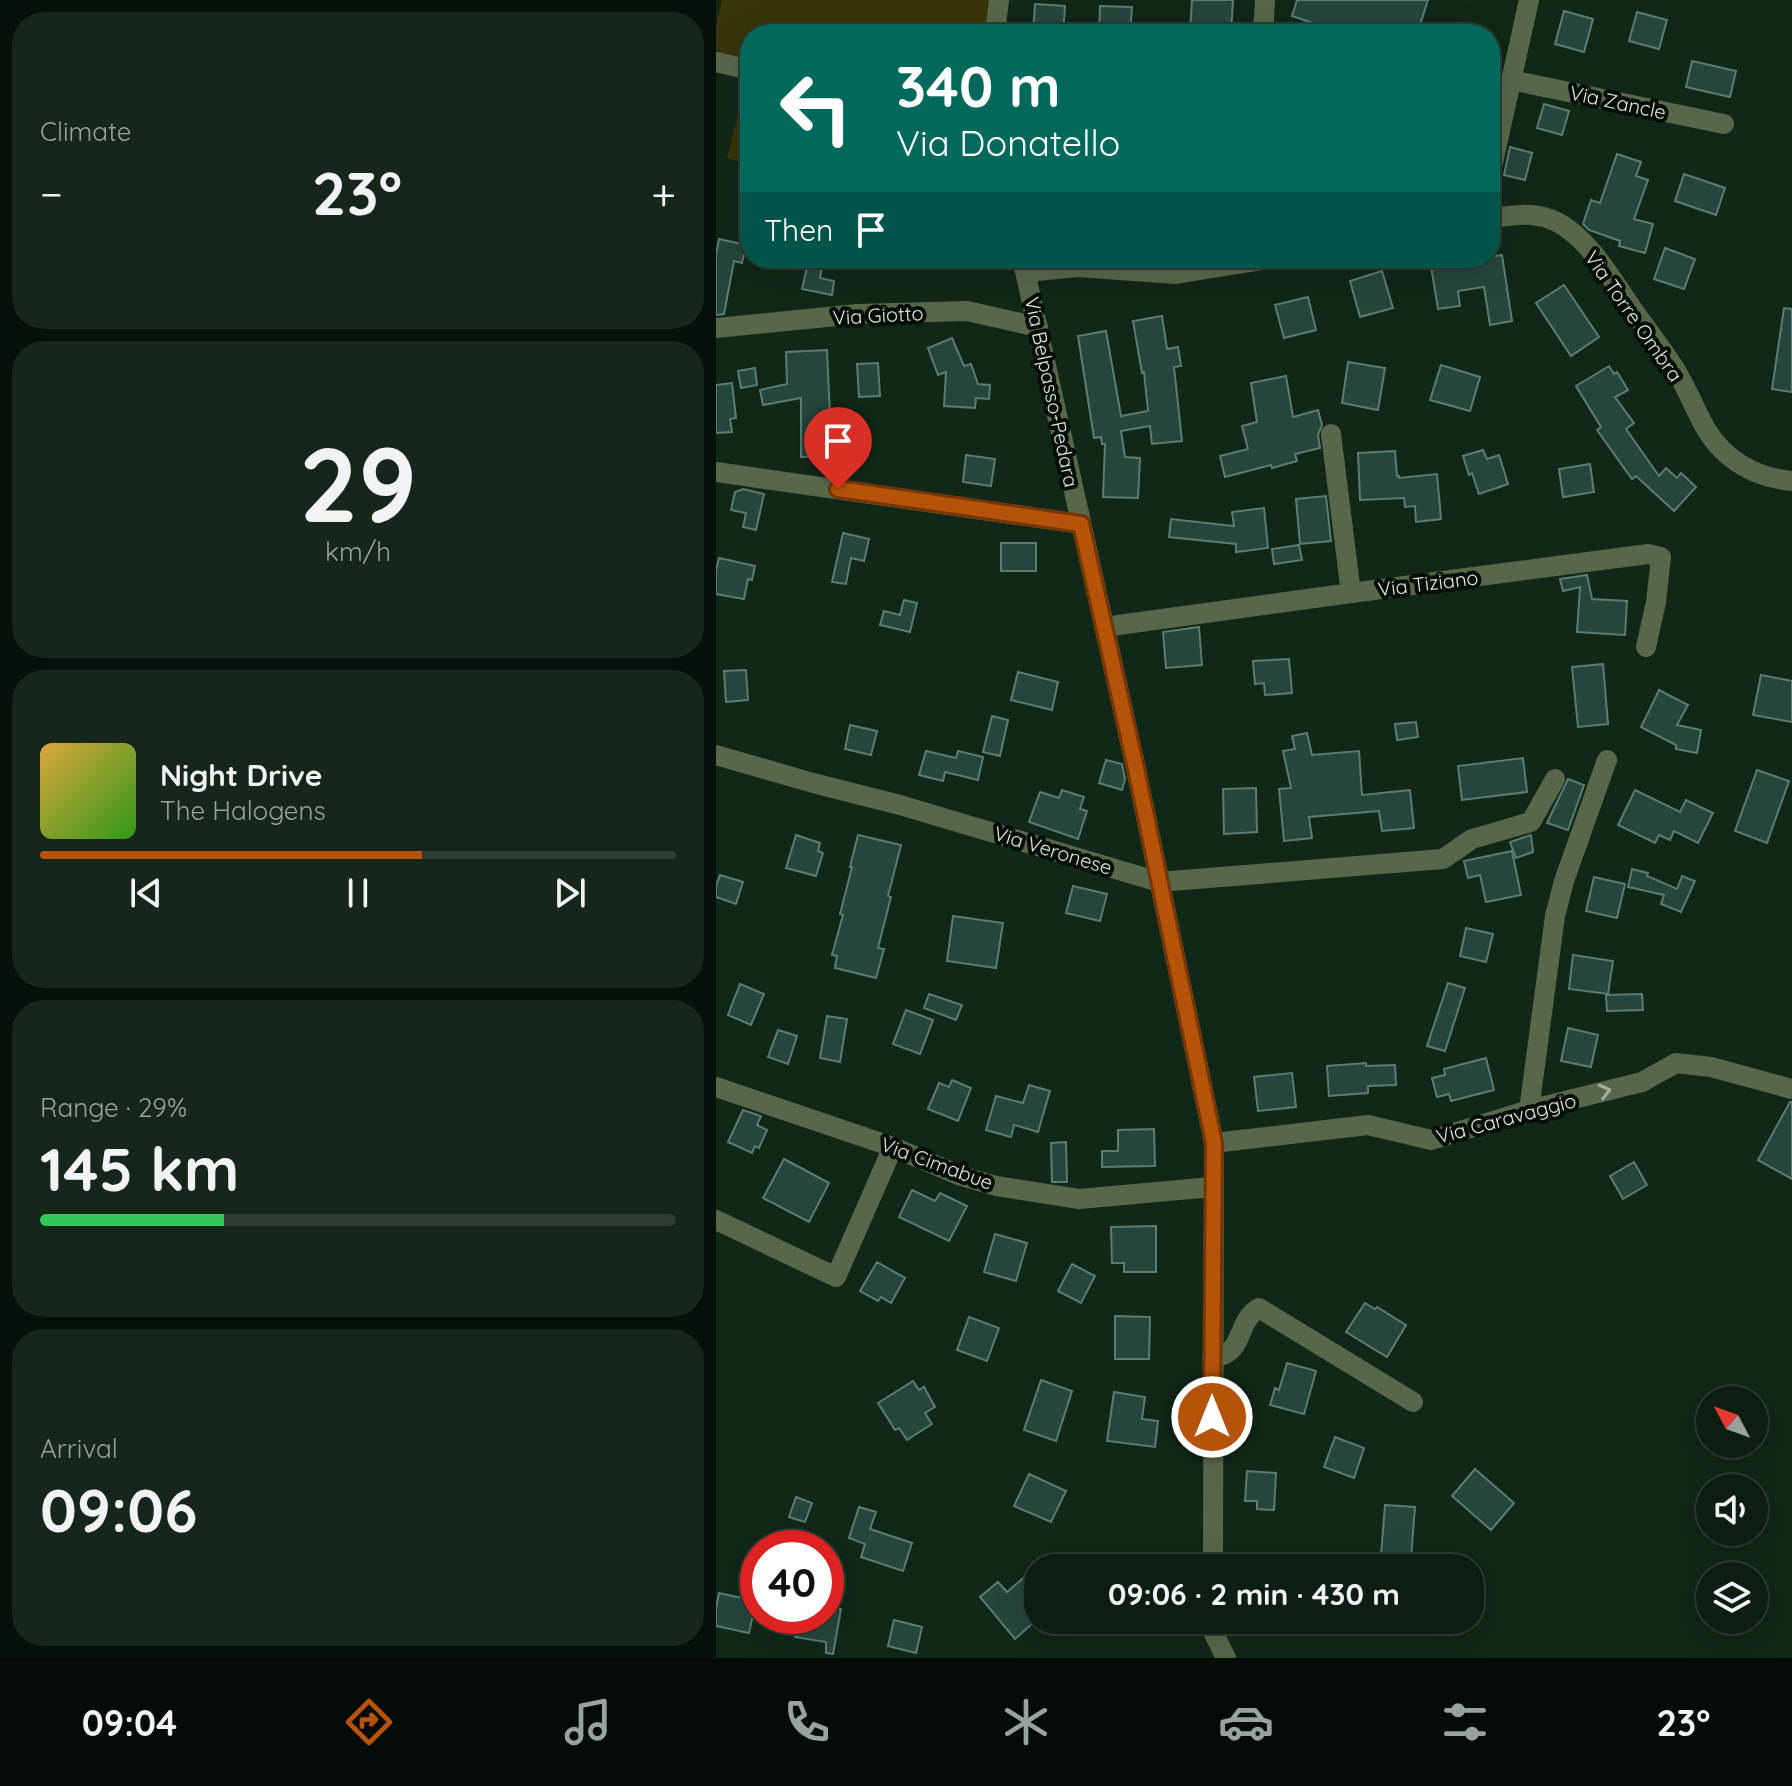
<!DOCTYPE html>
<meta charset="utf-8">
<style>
:root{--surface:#0d1d12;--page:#16261b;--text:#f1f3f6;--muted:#9aa29f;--line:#2d3b32;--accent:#b45309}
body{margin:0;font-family:Quicksand,sans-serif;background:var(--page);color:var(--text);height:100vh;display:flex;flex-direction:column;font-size:30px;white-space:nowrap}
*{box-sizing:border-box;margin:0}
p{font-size:26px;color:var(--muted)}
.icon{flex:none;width:44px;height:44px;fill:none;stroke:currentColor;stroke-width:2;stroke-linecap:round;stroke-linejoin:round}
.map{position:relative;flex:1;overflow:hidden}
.details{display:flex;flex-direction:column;gap:12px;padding:12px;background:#07100a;width:716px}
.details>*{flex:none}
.top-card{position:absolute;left:24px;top:24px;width:760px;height:244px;border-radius:32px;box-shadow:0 8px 32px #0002,0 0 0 2px var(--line);background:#00695c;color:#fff;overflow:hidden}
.needle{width:52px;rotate:311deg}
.fabs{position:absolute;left:980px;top:1386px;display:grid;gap:16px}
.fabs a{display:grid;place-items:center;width:72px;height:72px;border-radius:50%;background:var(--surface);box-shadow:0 8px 32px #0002,0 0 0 2px var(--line);font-size:40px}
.speed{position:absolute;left:24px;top:1530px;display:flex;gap:16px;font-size:40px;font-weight:700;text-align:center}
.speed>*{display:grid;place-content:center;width:104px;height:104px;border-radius:50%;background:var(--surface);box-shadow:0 8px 32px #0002,0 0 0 2px var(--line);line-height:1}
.speed .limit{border:12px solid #d22;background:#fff;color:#111}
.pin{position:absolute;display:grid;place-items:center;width:68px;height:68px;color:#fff;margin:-82px -34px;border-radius:50% 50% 50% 0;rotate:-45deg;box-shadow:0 0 8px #0007}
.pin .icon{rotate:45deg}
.me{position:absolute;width:88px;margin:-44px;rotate:0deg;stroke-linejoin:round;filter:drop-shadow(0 0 6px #0008)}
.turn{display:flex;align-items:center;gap:28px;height:168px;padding:0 24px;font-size:36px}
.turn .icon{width:104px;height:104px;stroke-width:2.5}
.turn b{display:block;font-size:56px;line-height:68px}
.then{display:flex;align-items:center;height:76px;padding:0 24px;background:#0003;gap:16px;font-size:30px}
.big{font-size:60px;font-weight:700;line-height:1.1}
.details .card{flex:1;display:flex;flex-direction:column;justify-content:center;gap:12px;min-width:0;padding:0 28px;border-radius:32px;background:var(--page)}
.details .dial{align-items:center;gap:0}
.dial b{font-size:104px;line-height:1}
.song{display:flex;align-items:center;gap:24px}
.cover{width:96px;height:96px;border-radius:12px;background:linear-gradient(135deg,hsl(40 70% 55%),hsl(110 70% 35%))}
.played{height:8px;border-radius:4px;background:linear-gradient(90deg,var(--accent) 60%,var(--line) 60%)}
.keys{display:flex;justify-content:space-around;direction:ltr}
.heat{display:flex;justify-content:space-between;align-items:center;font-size:44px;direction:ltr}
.charge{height:12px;border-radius:6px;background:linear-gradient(90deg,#34c759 29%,var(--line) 0)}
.trip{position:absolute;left:308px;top:1554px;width:460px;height:80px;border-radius:32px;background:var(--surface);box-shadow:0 8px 32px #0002,0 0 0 2px var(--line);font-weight:700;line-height:80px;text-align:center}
.tabs{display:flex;height:128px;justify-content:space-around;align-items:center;background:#050c07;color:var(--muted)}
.tabs .icon{width:56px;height:56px}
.tabs .active{color:var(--accent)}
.tabs b{font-size:36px;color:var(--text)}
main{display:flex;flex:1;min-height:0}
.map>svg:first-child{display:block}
</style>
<main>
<section class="details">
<div class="card"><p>Climate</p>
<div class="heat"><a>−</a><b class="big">23°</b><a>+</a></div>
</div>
<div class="card dial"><b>29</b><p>km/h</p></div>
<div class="card">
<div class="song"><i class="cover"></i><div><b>Night Drive</b><p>The Halogens</p></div></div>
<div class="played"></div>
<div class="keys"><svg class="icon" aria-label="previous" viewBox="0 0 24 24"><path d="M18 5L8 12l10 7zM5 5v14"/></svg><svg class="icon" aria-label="pause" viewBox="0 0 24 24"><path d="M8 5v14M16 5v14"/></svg><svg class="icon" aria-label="next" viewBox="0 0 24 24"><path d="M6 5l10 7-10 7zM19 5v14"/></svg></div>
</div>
<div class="card"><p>Range · 29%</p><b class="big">145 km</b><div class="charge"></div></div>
<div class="card"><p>Arrival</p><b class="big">09:06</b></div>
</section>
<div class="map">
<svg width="1076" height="1658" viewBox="0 0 1076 1658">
<rect width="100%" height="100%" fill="#112718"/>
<!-- green -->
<g fill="#373509">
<path d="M6,0h270l-3,34h-239v28l-34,-8v-31z"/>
<path d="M30,82h4v83l-23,-7z"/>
</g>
<!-- building -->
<g fill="#26453d" stroke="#5b7c73" stroke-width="2">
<path d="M476,0h41l-2,34 -41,-2z"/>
<path d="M581,0h131l-11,34h-88l2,-5 -39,-13z"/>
<path d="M319,4l30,2 -2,28h-30z"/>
<path d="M384,6l32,1 -2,27h-31z"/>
<path d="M848,11l29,8 -9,33 -29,-8z"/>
<path d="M921,12l30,8 -8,29 -30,-8z"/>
<path d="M976,61l44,10 -6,26 -44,-10z"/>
<path d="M828,104l25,7 -7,24 -25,-7z"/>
<path d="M794,147l22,6 -7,27 -21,-5z"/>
<path d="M901,154l24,8 -5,14 12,4 -14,39 19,5 -8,29 -26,-7 1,-5 -31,-11 -6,-6 8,-24 9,3z"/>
<path d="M968,174l41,14 -9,27 -41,-14z"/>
<path d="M3,239l27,6 -4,18 -8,-2 -10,53 -8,1v-61z"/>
<path d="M949,248l30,11 -11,30 -30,-10z"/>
<path d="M786,255l10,66 -22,4 -6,-38 -26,4 2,15 -22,3 -7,-43z"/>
<path d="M92,263l14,3 -2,12 14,3 -2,14 -30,-6z"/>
<path d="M666,271l11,37 -33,9 -10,-36z"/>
<path d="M848,285l35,52 -28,19 -35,-53z"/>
<path d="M592,297l8,33 -32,8 -9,-33z"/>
<path d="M1068,308l8,1v83l-20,-3z"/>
<path d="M446,316l5,33 11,-2 3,19 -7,1 8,74 -30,3 -2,-18 -29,5 4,26 15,1 -2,40 -35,-1 2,-53h-3l-1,-7 -7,1 -16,-102 28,-5 15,85 27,-5 -4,-39 -2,1 -9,-52z"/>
<path d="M236,338l12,28 7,-2 7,20 12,1 -1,14 -13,-1 -1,10 -31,-2 2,-34 -8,3 -10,-27z"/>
<path d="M111,350l3,65h8l1,41 -38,1v-59l-38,7 -3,-15 27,-6 -1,-32z"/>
<path d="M632,362l37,6 -7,42 -36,-7z"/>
<path d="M162,363l2,33 -21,1 -2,-33z"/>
<path d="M725,365l39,12 -10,34 -40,-11z"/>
<path d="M893,366l5,8 3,-2 11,18 -13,7 19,26 -8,6 33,47 7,-8 11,10 4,-5 15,14 -22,24 -38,-35 -4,3 -35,-49 4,-3 -25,-41z"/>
<path d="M39,368l2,17 -16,3 -3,-17z"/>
<path d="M570,376l7,41 25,-7 4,15 -4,10 2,13 -25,6 2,7 -25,7 -1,-3 -46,12 -5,-21 28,-7 -6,-23 15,-4 -6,-39z"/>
<path d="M16,383l4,35 -6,1 2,13 -16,1v-48z"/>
<path d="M767,450l4,9 12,-4 9,29 -29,10 -7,-21 -3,2 -6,-19z"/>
<path d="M679,451l2,25h2v2l38,-4 4,45 -25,3 -1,-16 -10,1 -1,-9 -44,2 -2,-47z"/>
<path d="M250,455l29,4 -4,27 -28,-4z"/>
<path d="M874,464l4,28 -31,5 -4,-28z"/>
<path d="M27,489l21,5 -8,36 -13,-3 3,-14 -15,-3 4,-18z"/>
<path d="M610,496l5,45 -31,3 -4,-45z"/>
<path d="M548,508l4,40 -32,4v-8l-67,-7 2,-18 63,7 -2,-14z"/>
<path d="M127,533l26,6 -5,22 -13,-3 -5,26 -14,-2z"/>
<rect x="285" y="543" width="35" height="28"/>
<path d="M583,545l3,15 -28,4 -2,-15z"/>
<path d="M3,558l36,8 -3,14 -4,-1 -4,20 -28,-5v-24z"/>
<path d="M871,575l5,24 35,2 -2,34 -48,-3 3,-45 -17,4 -3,-12z"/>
<path d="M188,600l13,3 -7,29 -30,-7 4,-14 16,4z"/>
<path d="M483,627l3,38 -36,3 -3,-36z"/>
<path d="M573,659l3,34 -27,2 -1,-12 -9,1 -2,-23z"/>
<path d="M887,664l5,60 -30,3 -6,-60z"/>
<path d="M30,670l2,30 -22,2 -2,-31z"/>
<path d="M302,672l40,10 -6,28 -41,-10z"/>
<path d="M1045,675l31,6v41l-39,-7z"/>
<path d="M943,690l29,15 -11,20 24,5 -4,23 -21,-4v-4l-35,-18z"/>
<path d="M276,716l16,4 -8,36 -17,-4z"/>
<path d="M700,722l2,15 -21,3 -2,-16z"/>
<path d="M134,725l27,6 -6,24 -26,-6z"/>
<path d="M591,733l5,22 47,-4 3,44 48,-5 4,38 -32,3 -3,-20 -70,6 3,21 -28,3 -5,-52 12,-1 -8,-37 12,-2 -3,-13z"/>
<path d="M210,751l30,7 2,-7 25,6 -5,23 -33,-8 -2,9 -24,-6z"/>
<path d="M807,758l4,34 -65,8 -4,-34z"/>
<path d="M390,760l16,4 3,15 -3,11 -23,-7z"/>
<path d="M1041,770l32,11 -22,62 -32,-12z"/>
<path d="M852,779l16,6 -16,45 -21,-7z"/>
<path d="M540,788l1,44 -33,2 -1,-45z"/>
<path d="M346,790l22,7 -4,12 7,2 -9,28 -49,-17 11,-30 19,6z"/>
<path d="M919,790l45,22 6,-12 27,13 -15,30 -24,-12 -4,9 -11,-5 -4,8 -37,-18z"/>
<path d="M80,835l24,8 -2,8 5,2 -7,23 -30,-8z"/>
<path d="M142,835l43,10 -13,51 3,1 -13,51 6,1 -8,29 -41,-10 2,-12 -5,-1 11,-40 -3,-1 12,-47h-2z"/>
<path d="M815,835l2,17 -17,6 -6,-16z"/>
<path d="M796,851l9,44 -35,7 -6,-27 -12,3 -4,-17z"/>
<path d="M916,869l16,4 -1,3 30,13 5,-13 13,5 -14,31 -20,-8 3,-9 -36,-8z"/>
<path d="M4,875l23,7 -7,22 -20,-7v-11z"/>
<path d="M878,877l31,7 -8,34 -31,-7z"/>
<path d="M357,886l34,8 -7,27 -34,-8z"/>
<path d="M237,916l50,7 -7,45 -49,-7z"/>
<path d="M750,928l27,6 -7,28 -26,-6z"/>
<path d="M857,955l40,6 -5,33 -39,-5z"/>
<path d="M732,983l17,5 -20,63 -18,-5z"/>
<path d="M24,984l24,10 -13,31 -23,-10z"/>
<path d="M213,994l33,11 -6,15 -32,-12z"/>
<path d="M926,994l1,16 -36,1 -1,-16z"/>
<path d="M190,1010l27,10 -13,34 -27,-10z"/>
<path d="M111,1016l20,3 -7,43 -20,-4z"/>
<path d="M852,1028l30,7 -7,32 -30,-6z"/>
<path d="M62,1030l19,6 -9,28 -20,-7z"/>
<path d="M770,1058l8,32 -43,11 -2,-7 -12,3 -5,-19 13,-3 -1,-6z"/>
<path d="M650,1063v3l29,-1 1,20 -28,1v7l-39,3 -2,-30z"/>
<path d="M576,1073l4,34 -38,4 -4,-34z"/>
<path d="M236,1080l19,8 -13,33 -30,-12 11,-26 10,4z"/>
<path d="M313,1085l21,6 -12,41 -24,-7 -3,12 -25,-7 10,-34 27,7z"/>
<path d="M1074,1102h2v77l-34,-19z"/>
<path d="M27,1110l18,6 -4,9 10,5 -8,18 -4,-2 -3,7 -24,-11z"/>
<path d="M438,1129l1,37 -53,1v-16h16v-21z"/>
<path d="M350,1142l1,40h-15l-1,-39z"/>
<path d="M68,1159l45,24 -20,39 -46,-24z"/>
<path d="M918,1162l13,23 -24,14 -13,-23z"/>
<path d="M196,1190l23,11 5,-8 27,13 -18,35 -50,-24z"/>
<path d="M440,1226v46h-32v-9h-12l-1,-36z"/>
<path d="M279,1234l32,9 -11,38 -32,-9z"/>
<path d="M161,1262l28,16 -14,25 -10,-6 -3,4 -18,-10z"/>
<path d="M356,1264l23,12 -14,27 -23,-12z"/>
<path d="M649,1303l10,6 2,-2 29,18 -19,32 -41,-25z"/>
<path d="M399,1316l35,1 -1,42h-34z"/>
<path d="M253,1317l30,11 -12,33 -30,-11z"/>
<path d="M571,1363l29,8 -12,43 -34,-9 5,-17 4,2z"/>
<path d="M325,1380l31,11 -16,50 -32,-11z"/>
<path d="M197,1381l6,9 5,-3 11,20 -10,6 7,11 -25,16 -8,-12 -4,2 -17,-27z"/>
<path d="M398,1392l31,5 -3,22 16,2 -3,26 -48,-6z"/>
<path d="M619,1437l29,11 -10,30 -30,-11z"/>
<path d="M759,1469l39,34 -23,27 -39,-34z"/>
<path d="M531,1471l29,2 -2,37 -17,-1v-8h-12z"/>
<path d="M313,1474l37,17 -15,31 -37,-16z"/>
<path d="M80,1497l16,6 -7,19 -16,-5z"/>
<path d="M669,1505l30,2 -4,51 -30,-3z"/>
<path d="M143,1507l17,5 -6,17 42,14 -9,28 -42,-14 4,-13 -16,-6z"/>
<path d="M313,1573l9,10v18l-13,12 8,10 -18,16 -35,-42 18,-15 9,10z"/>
<path d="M3,1593l37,8 -7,32 -33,-7v-18z"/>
<path d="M110,1607l15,2 -8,45 -7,-1v-11l-31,-5 4,-21h27z"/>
<path d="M178,1620l28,7 -6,26 -28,-7z"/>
</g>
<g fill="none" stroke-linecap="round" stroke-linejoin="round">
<!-- minor -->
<g stroke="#58674a" stroke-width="20">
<path d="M547,34l2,-34"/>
<path d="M0,62l34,8"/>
<path d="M795,80l213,44"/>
<path d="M774,176l39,-176"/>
<path d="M0,328l141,-14 110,-3 71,16"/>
<path d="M615,434l20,159"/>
<path d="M0,472l365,52"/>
<path d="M388,627l247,-34 297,-39 13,3 -5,45 -10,45"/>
<path d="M0,755l97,28 87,22 259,77 284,-23 29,-20 59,-17 24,-43"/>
<path d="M0,1087l177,60 68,29 35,10 83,13 133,-12"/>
<path d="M813,1110l26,-194 9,-35 43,-121"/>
<path d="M498,1143l154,-18 63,15 98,-30 113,-28 34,-19 35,4 81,22"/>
<path d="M0,1220l120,57 57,-130"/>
<path d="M496,1358c34,-4 23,-36 47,-50l154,94"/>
</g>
<!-- tertiary -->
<g stroke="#58674a" stroke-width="20">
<path d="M279,34l4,-34"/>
<path d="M774,219c21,-4 40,-7 60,0 36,13 65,65 86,95 13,18 27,36 39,55 12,19 20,41 31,60 19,32 51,49 86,52"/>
<path d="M306,258l113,506 79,379 -1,425"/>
<path d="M310,272l52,-5 98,7 98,-16"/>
<path d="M496,1620v10l14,28"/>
</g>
</g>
<!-- one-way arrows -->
<defs><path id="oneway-chevron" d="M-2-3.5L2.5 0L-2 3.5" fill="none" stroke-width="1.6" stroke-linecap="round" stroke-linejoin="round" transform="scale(2)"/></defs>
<use stroke="#a0ae9b" href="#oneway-chevron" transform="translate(889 1091) rotate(-14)"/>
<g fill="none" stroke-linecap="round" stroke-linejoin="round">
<defs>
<path id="route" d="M122,489l243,35 54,240 79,379 -2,274"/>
</defs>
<!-- route casing -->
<use href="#route" stroke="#753606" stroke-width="20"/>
<!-- route -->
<use href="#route" stroke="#b45309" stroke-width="14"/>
</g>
<g text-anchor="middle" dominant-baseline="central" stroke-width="8" stroke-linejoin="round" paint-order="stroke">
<!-- street labels -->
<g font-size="20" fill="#dbe9de" stroke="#050d07">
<text transform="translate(902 102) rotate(12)">Via Zancle</text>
<text transform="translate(162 315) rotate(-3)">Via Giotto</text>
<text transform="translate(918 316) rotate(55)">Via Torre Ombra</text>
<text transform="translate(336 392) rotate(78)">Via Belpasso-Pedara</text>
<text transform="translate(712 583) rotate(-7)">Via Tiziano</text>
<text transform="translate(337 850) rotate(17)">Via Veronese</text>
<text transform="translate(790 1118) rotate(-15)">Via Caravaggio</text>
<text transform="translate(221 1163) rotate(20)">Via Cimabue</text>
</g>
</g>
</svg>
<div class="fabs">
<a><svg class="needle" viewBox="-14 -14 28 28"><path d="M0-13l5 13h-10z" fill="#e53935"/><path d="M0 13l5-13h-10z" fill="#9aa29f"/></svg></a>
<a><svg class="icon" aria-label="sound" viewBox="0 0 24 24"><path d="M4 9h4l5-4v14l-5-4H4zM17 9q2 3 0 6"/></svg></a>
<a><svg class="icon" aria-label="layers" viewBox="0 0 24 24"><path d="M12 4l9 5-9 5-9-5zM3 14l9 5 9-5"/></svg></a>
</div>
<div class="speed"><div class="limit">40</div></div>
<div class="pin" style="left:122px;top:489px;background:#d93025"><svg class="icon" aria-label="arrive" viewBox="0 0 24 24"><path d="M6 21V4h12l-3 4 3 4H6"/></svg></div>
<svg class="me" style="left:496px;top:1417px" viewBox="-20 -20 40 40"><circle r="17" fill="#b45309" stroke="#fff" stroke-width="3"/><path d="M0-11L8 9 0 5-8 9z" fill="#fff"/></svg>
<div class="trip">09:06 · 2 min · 430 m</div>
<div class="top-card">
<div class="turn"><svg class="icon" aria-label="left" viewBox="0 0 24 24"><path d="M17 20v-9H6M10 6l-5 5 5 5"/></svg><div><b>340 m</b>Via Donatello</div></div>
<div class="then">Then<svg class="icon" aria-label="arrive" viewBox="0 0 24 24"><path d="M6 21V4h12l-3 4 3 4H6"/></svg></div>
</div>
</div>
</main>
<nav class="tabs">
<b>09:04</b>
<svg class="icon active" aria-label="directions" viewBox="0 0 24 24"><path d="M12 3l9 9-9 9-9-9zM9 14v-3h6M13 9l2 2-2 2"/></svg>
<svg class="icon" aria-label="music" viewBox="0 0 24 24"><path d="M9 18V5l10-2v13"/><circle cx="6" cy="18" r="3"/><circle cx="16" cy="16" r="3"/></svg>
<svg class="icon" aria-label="phone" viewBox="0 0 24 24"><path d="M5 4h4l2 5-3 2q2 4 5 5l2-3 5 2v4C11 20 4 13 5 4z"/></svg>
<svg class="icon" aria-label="climate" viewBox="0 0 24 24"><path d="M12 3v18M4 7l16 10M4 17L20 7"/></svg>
<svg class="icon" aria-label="car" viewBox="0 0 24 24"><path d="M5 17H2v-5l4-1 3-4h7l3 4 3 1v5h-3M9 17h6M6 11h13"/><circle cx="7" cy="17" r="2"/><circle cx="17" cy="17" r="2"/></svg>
<svg class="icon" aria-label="filters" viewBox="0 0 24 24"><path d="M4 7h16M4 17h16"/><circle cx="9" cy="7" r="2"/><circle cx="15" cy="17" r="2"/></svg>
<b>23°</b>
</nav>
